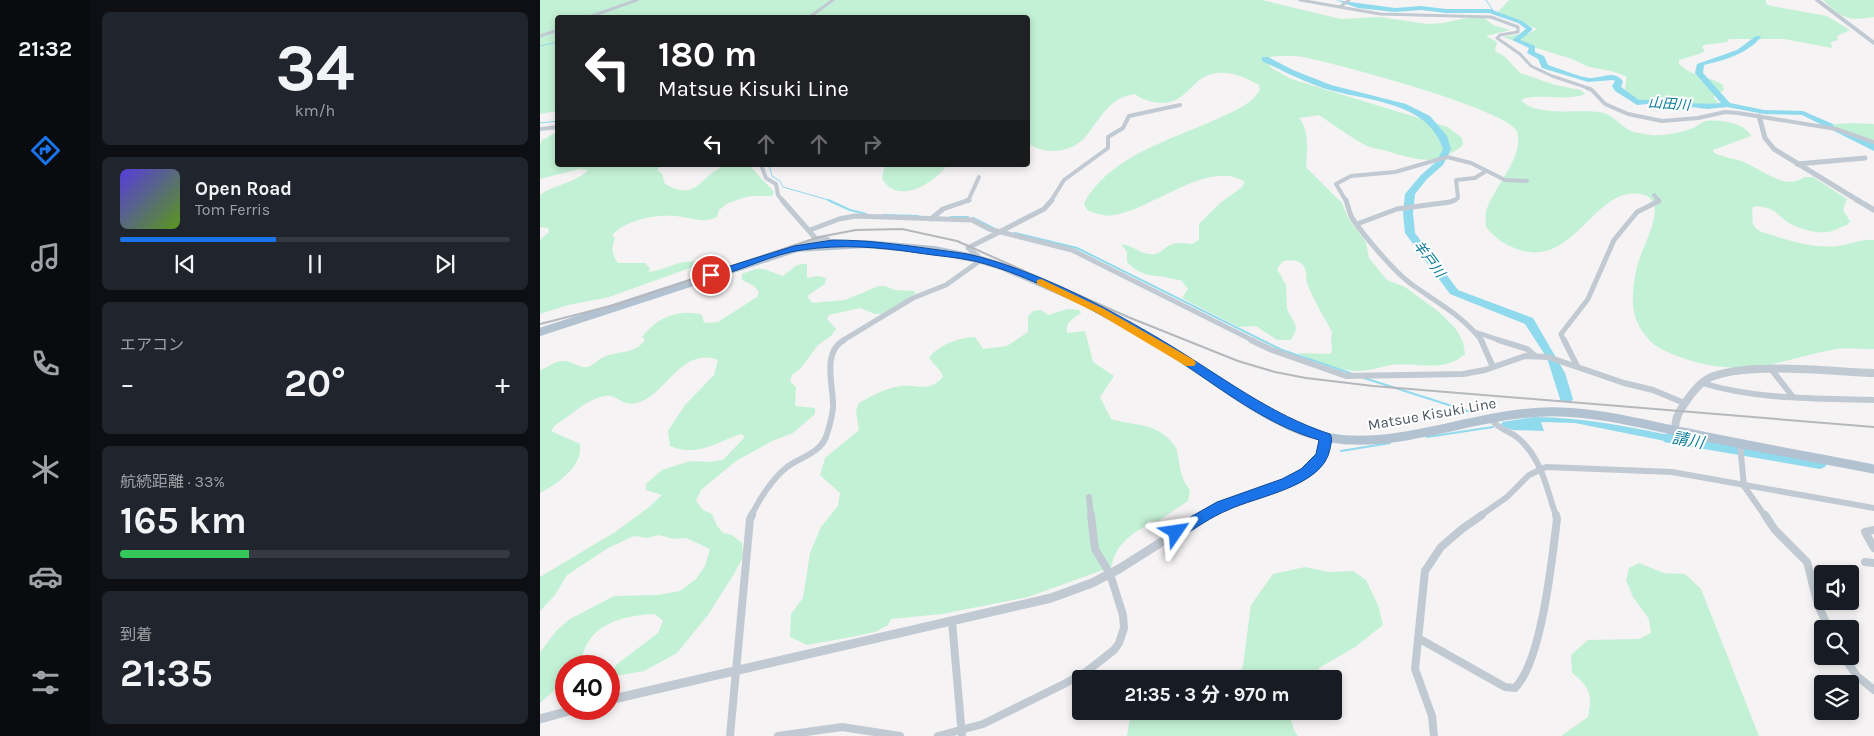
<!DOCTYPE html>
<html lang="ja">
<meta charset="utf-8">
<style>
:root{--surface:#171b24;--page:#20242c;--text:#f1f3f6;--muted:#9ea1a6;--line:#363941;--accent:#1a73e8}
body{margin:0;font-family:Karla,"Noto Sans JP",sans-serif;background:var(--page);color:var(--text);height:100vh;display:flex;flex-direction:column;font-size:19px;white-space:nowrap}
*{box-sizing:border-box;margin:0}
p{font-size:16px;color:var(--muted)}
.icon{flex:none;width:28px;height:28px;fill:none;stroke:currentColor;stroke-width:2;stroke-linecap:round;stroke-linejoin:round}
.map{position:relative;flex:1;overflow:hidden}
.sheet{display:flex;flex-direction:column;gap:12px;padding:12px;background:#0d0f14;width:450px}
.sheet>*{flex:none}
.hud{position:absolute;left:15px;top:15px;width:475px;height:152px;border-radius:5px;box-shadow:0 2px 8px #0003;background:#202124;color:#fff;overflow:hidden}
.buttons{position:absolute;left:1274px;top:565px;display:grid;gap:10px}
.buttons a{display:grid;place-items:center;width:45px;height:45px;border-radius:5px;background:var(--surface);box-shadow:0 2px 8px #0003;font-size:25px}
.speed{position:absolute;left:15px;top:655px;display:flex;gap:10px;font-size:25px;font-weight:700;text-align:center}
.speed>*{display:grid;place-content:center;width:65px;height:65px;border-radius:50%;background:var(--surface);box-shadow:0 2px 8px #0003;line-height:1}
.speed .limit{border:8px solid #d22;background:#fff;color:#111}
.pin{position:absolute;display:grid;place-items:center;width:42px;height:42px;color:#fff;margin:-21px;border:2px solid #fff;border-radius:50%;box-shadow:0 1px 5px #0007}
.me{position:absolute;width:55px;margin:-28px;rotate:58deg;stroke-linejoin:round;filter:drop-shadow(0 0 4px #0008)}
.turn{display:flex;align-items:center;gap:18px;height:105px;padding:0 20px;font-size:22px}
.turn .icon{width:65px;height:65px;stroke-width:2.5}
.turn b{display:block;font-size:35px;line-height:42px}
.lanes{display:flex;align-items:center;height:48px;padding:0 20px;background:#0003;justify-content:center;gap:25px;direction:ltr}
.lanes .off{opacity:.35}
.big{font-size:38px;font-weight:700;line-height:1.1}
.sheet .widget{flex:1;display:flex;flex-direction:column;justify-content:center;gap:8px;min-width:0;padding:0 18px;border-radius:8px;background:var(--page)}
.sheet .dial{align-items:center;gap:0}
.dial b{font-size:65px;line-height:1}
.song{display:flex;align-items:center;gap:15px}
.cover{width:60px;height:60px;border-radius:8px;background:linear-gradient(135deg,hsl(250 70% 55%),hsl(90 70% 35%))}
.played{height:5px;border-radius:2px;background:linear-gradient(90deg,var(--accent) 40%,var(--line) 40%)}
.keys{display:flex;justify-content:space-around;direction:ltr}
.heat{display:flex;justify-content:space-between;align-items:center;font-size:28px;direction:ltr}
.charge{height:8px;border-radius:4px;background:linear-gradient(90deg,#34c759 33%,var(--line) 0)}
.trip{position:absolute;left:532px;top:670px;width:270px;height:50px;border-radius:5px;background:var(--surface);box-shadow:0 2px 8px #0003;font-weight:700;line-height:50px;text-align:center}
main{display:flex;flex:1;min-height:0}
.dock{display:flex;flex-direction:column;width:90px;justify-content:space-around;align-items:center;background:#090b0e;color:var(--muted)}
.dock .icon{width:35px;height:35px}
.dock .active{color:var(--accent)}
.dock b{font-size:22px;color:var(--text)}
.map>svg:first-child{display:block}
</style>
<main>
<nav class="dock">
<b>21:32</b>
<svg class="icon active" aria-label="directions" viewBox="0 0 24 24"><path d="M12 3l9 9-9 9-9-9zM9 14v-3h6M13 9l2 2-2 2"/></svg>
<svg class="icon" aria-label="music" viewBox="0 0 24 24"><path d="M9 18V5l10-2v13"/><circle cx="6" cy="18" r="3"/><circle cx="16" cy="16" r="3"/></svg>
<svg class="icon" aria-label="phone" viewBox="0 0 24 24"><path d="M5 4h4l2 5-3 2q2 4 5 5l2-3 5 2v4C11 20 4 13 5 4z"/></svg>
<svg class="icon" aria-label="climate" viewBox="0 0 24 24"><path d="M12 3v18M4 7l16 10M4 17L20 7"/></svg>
<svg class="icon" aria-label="car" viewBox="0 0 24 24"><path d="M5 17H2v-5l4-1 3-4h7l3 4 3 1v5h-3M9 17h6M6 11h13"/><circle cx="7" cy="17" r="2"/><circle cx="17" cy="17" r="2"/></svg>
<svg class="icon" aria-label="filters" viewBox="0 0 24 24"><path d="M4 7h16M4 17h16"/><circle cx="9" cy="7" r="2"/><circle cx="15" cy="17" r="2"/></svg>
</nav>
<section class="sheet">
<div class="widget dial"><b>34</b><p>km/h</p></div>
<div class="widget">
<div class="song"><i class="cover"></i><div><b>Open Road</b><p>Tom Ferris</p></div></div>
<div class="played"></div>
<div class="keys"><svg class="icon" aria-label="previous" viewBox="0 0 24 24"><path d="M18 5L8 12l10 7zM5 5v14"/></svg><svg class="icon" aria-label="pause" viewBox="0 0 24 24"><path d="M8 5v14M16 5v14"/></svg><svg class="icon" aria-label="next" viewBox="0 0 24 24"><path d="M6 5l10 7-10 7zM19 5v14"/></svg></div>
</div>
<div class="widget"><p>エアコン</p>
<div class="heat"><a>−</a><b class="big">20°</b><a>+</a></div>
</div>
<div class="widget"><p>航続距離 · 33%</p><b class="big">165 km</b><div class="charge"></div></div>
<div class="widget"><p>到着</p><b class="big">21:35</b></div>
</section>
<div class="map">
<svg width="1334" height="736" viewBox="0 0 1334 736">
<rect width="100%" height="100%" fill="#f5f3f3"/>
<!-- green -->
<g fill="#c3f1d5">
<path d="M0,0h722l79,19 39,-2 47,7 16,-1 33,-7 8,2 9,7 17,5 -24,6 11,6 -2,9 9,5 16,17 35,12 26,5 4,4c-18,8 -52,-2 -64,6 14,17 58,9 78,12 14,2 19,12 30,18 6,3 15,4 22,5 13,1 29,-2 42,-7 5,-2 8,-6 13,-7 12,-2 40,2 45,15l-38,14 1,3c9,4 18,5 27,8 18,6 45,31 63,16h9l34,22 -4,11 7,11 -3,4c-6,2 -13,6 -19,7 -11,2 -33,-4 -42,-11 -13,-11 -13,-13 -31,-15l-3,2c2,13 -3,18 10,24 25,8 51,17 77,14 12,-2 22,-7 35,-6v109c-12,0 -26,-1 -38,0 -21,4 -42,10 -63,15 -31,7 -63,4 -93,-7 -10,-4 -22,-8 -30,-16 -10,-11 -16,-22 -17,-37 -1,-12 2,-30 5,-41 5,-17 17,-36 17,-55 -1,-6 -5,-12 -11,-13 -48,-14 -68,73 -124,55 -15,-5 -24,-11 -34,-23 0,-5 -1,-10 0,-15 6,-24 39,-54 31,-80 -7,-22 -176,-67 -205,-73 -14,-4 -28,-4 -42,-2l-3,3v3l6,6 18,10 157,48 14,11 1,7c-26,22 -46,15 -76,6 -7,-2 -16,-3 -22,-6 -16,-9 -31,-20 -46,-30l-20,3c11,13 8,33 7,49l36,36 6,15 18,24 3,16 18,22 18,7 34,25 17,17 7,13 2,12c-22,20 -47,7 -74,11 -11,2 -22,6 -34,6 -14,0 -47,-10 -59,-18l32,1 2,-2 -1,-14 1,-6c-8,-15 -17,-30 -24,-46 -3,-7 0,-17 -6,-22 -6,-5 -13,-4 -19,-3l-6,8 9,16 1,24 8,15 1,6 -5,10h-14l-21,-14 -17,1 -57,-29 6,-9 -7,-9c-7,0 -10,-2 -16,-3 -16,-2 -26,-2 -38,-15v-10l-6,-8c13,1 20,12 34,10 6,-1 8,-5 13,-8 8,-4 16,-3 24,-2l7,-4v-16l21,-21 21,-15 4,-6c-37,-24 -94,29 -132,33 -9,2 -17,-2 -26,-5l-3,-7c26,-47 86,-63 133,-84 15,-7 34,-14 43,-29l-1,-5c-15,-9 -35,-17 -53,-9 -9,4 -16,14 -24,20 -13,11 -34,8 -47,-2 -25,3 -34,23 -48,41 -14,18 -42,21 -59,8v-125h-470l-1,93 -17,3z"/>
<path d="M969,0h257v4l5,2 56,10 23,14 -13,6 1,4 -7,2 1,6 -48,-9h-55l-2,3 -23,3 -2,2 3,4 -6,3 -20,6v3c9,13 31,13 44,22l1,5 -11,7 5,5c-14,10 -39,0 -55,-1 -11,-1 -24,7 -34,-2 -7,-7 -2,-15 -3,-23l-15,-5 -22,-4 -17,-8 -70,-22 27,-4 8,-4 -39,-17z"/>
<path d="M1283,0h51v17c-27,4 -31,2 -51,-17z"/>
<path d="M1312,123l22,1v16l-42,-14 2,-2z"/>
<path d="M17,132l1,33h104l-5,5 5,4 3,10c33,18 34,-7 57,-17 8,-4 19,-2 27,-2l25,27 -2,4h-22l-7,2 -15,5 -9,7 -2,7c-14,6 -21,2 -34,0 -22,-4 -55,1 -71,18l3,3c-4,11 -3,16 3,25h27l5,5 -1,4c15,-1 39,-17 52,-8l-92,33 -41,8 -28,9v-74l9,-8 -1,-4 -8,-1v-32c15,-11 36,-12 48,-25l-9,-1 -39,10v-35l2,-4z"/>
<path d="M345,165h62c-13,19 -51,41 -65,13z"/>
<path d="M263,264h4v14l11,-2 8,2 -1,6 -18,12 5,7 33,-3 34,-14h6l10,4 19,1 2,2 -22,15 -12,6h-7l-15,-6 -31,7 -2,4 9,10 -5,7 -13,9 -17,23 -9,7 -2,6 6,6 -1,19 20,2v6l-22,19 -21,8 -36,20 -35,29 -5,11 7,9 9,4 5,12 6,7 9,2 10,8 1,14 -9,17 -26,41 -31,38 -33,18 -28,5 -4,-2 4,-9 42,-32 5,-12 -8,-7c-23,1 -53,6 -66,27 -5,7 -7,17 -11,25h-12v14l-26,23v-51l17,-22 13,-11 44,-23 44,-1 22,-4 16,-12 9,-13 5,-17 -24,-11 -13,1 -14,-4 -12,3 -13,-2 -26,12 -41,27 -12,20 -15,16v-34l75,-45 33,-24 14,-13 -16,-5v-6l16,-14 28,-9 19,1 14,-2 22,-23 -4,-3c-25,8 -44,24 -71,12l-2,-15 17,-26 29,-30 4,-15c-32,-12 -48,24 -70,38 -26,15 -28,-5 -43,-2 -19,3 -34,20 -50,29l-4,6 29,13c0,4 0,9 -1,12 -4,15 -25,30 -39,37v-123c9,-3 15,-10 25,-9 8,1 15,8 23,6 6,-2 10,-8 16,-10 13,-6 34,-3 41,-18l-3,-2c14,-19 37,-29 60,-22l2,8 14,-1 39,-25 2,-5 -5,-6 -12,-6v-6c22,-10 21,-4 41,2l14,-11z"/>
<path d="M528,309l11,1 2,3c-8,6 -16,8 -14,20l18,-2 8,31 21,14 -14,21 11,22c23,7 42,3 60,22 3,4 5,6 6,10 3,15 3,27 13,39l-2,11 -30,20h-11l1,4c-20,10 -32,21 -37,42l-83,30 -86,17 -51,5 -3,6 -13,7 -29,6 -39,7 -17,-8 1,-23 12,-16 7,-45 11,-26 17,-21 2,-13 -20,-18 5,-17 34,-28 -3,-20 3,-7c11,-6 23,-13 36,-16 20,-5 32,8 48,-10l-2,-5 -12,-14c10,-14 30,-20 46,-21l8,12 24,-3 21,-14v-16l5,-5 8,-1 7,5z"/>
<path d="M1099,563l25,10 21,1 16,15 58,147h-198l27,-19c5,-22 2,-30 -16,-44l-1,-18 17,-15 51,-1 12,-6 -2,-14 -16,-22 -7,-17 3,-12z"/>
<path d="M765,567l24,5 24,-1 13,9 12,25 5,20 -28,22 -36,21 -2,11h-80l6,-13 8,-61 22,-31z"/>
<path d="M591,711h163l-4,6 4,13 4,6h-171z"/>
</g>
<!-- water -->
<path fill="#90daee" d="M994,417c51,0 100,11 150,21l1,7 -110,-22 -34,-1 3,9 -31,-1 -12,-4 1,-4z"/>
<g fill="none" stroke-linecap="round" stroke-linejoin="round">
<!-- stream-far1 -->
<g stroke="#90daee" stroke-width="1">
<path d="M946,0l8,12"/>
<path d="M0,46l18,-4"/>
<path d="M0,123l18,-2"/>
<path d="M229,165l3,11 8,5 3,6 49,14"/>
</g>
<!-- stream -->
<g stroke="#90daee" stroke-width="2">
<path d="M288,200l22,10 16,4"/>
<path d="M343,215l35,1"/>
<path d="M411,217h17"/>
<path d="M433,218l20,10"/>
<path d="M475,233l62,15 205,102 68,23"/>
<path d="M824,378l110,35"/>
<path d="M887,437l66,-10"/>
<path d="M801,451l49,-8"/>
</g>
<!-- river -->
<g fill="#90daee" fill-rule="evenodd">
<path d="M795,0l60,8 26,-2 25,3h44l32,12 10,7v2l-12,10 15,6v6l9,4 4,9c13,4 28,11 41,13 13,1 23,-9 34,3l-2,6 18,13c28,-2 54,6 82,3l-26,-30 2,-9 40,-14 19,-14h4l1,1c-14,17 -36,23 -57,28l-1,8 27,30 34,7 39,1 30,13 1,3 28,10 12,7v7l-72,-36 -38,-1 -37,-7 -20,2 -49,-6 -21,2 -22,-14 -3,-5 3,-5 -2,-1 -25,2 -46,-14 -4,-9 -11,-6 2,-5 -17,-8 14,-11 -8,-6 -29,-10h-43l-25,-3 -26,2 -37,-4z"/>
<path d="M722,57h6l25,13 38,15 75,19 24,12 17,20 4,13 -8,16 -16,14 -12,15 -2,19 2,20 43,57 75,28 32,55 8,26 -2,3h-10l-14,-44 -22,-34 -75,-30 -45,-61 -2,-20 2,-19 16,-19 15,-13 7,-13c-15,-48 -77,-48 -117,-60 -22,-7 -43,-18 -64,-28z"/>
<path d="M1129,433l151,24 5,2 2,4 -2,4 -5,2 -151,-26 -5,-1 -2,-4 2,-4z"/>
</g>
<!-- minor-far4 -->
<g stroke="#c1cad2" stroke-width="3">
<path d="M760,0l80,14 111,3 27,10v5l-18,3 -3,3 23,16 11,12 21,10 39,13"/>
<path d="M800,7l9,-7"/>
<path d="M46,18l51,-18"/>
<path d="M268,18l25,-18"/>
<path d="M0,36l18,-6"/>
</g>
<!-- minor-far3 -->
<g stroke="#c1cad2" stroke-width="4">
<path d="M1047,88l5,2 13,14 23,10 34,7 36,-3 27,-6 13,1 98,16 38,13"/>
<path d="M0,129l18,-2"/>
<path d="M221,165l5,13 10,6 2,11 5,6"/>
<path d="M1114,195l5,6"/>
<path d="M428,201l11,-24"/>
<path d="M511,201l13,-21 44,-32v-11l15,-9 6,-12 51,-11"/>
<path d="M806,201l-10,-17 15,-8 44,-4 52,-15 24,6 34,17 22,1"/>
<path d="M912,201l6,-3 -2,-18 19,-2 11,-7"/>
</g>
<!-- minor-far2 -->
<g stroke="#c1cad2" stroke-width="5">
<path d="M242,200l35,40 -18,7"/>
<path d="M806,200c2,6 3,12 6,18 12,18 44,56 62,68 24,17 49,30 68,55"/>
<path d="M391,219l12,-10 26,-9"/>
<path d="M817,224l40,-15 53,-7 5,-2"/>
<path d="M270,230l29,-11 16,-3 117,4 17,9 83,21 182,91"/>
<path d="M277,240l10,-1 6,4"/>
<path d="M437,259l1,-3 -10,-8 76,-39 8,-9"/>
<path d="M935,332l27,9"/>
<path d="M302,341l71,-43 33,-13 35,-25"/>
<path d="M1024,341l-3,-7 27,-35 26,-59 23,-28 22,-11 -1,-1"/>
</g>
<!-- minor-far1 -->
<g stroke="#c1cad2" stroke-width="6">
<path d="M711,340l21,10 74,26 117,-2 22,-4 40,-14 23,1 76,26 29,7 31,13"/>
<path d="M941,340l12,27"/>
<path d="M958,340l29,9 7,6"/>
<path d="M1024,340l13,26"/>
<path d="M1231,369l22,28"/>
<path d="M1162,383c55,17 115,15 172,17"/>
<path d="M950,418c10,13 17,11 28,20 23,19 29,51 38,78"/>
<path d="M1200,444l4,42 21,30"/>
<path d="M549,497l2,19"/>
<path d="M211,516c9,-18 20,-36 36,-49 13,-10 32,-13 39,-30 3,-9 6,-19 7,-29 1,-22 -12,-55 11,-68"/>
<path d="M940,516l27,-19 22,-22 17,-8 126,5 202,36"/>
</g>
<!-- minor -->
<g stroke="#c1cad2" stroke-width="8">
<path d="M1225,515l10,15 32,32 11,43 11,24"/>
<path d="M1334,530l-9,2 9,16"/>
<path d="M1325,562l9,1"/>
<path d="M412,621l10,115"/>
<path d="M878,638l87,49 10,1c27,-27 37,-129 42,-169l-1,-4"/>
<path d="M1303,656l14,20 17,14"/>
<path d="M190,736l20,-217 2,-4"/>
<path d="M238,736l64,-9 58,9"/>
<path d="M398,736l45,-12 81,-40 22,-12 28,-22 5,-7 5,-15 -1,-13 -13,-41 -15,-25 -4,-34"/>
<path d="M894,736l-2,-20 -17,-47 10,-98 16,-24 21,-18 20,-14"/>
</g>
<!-- tertiary-far4 -->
<path stroke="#c1cad2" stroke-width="4" d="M1277,0l57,43"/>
<!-- tertiary-far3 -->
<g stroke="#c1cad2" stroke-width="5">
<path d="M1219,116l6,22 9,11 85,52"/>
<path d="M1257,164l68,-6"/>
</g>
<!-- tertiary-far2 -->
<path stroke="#c1cad2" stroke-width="5.5" d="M1317,200l17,10"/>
<!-- tertiary-far1 -->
<g stroke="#c1cad2" stroke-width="8">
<path d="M1135,431c0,-12 3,-18 10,-28 6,-9 14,-20 24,-25 36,-17 123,-6 165,-5"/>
<path d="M662,516l7,-4c28,-10 99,-30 113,-56 3,-5 3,-13 4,-19"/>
</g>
<!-- tertiary -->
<g stroke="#c1cad2" stroke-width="9">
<path d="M69,700l442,-102 41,-15 27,-14 85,-54"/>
<path d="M0,719l36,-10"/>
</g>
<!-- primary-far1 -->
<path stroke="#b3c2d1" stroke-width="8" d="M0,332l257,-84 68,-4 69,6 44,9 26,8 79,34 72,40"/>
<!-- primary -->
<path stroke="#b3c2d1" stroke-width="9" d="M613,340c50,29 95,70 149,91 31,11 65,11 97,6 54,-8 106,-27 161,-25 43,1 86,13 128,21 62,13 124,24 186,36"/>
<!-- rail -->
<path stroke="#b5b8bd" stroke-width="2" d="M0,324l78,-20 201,-67 37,-7 46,-1 55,12 171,76 110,44 37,11 31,6 67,8 501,41"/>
</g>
<!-- route -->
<path fill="#1a73e8" stroke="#114b97" d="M293,240c36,0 70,5 106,10 13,2 28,3 41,7 66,18 130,52 188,87 53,32 103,71 162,90 3,5 1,9 0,15 -7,38 -73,47 -102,61 -17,7 -32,18 -47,27l-5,1 -5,-1 -2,-5 2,-4 46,-26 65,-23 19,-10 15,-15 3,-14c-59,-17 -108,-60 -160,-92 -52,-31 -126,-73 -185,-87 -18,-4 -37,-5 -56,-8 -39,-6 -77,-9 -116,-3 -30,4 -61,21 -91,28l-5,-3 2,-2 86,-27z"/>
<!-- slow -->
<path fill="#f59e0b" d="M501,279l63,30 90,51 2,3 -2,3h-8l-89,-53 -60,-29v-4z"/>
<g text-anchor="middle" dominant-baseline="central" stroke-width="4" stroke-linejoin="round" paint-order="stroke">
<!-- far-water labels -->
<g font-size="14" font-style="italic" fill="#0c7c9b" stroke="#fff">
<text transform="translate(1129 104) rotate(4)">山田川</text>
<text transform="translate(889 259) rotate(53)">羊戸川</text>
</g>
<!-- street labels -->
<g font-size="15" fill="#4a5661" stroke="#fff">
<text transform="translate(892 414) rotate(-10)">Matsue Kisuki Line</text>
</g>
<!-- water labels -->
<g font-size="16" font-style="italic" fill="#0c7c9b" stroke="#fff">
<text transform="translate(1148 440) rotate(10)">請川</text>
</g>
</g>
</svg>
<div class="buttons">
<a><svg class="icon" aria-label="sound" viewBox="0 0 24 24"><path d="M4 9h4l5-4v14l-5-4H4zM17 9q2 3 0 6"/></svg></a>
<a><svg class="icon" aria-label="search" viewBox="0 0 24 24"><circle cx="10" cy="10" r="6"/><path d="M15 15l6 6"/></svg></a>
<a><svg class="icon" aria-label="layers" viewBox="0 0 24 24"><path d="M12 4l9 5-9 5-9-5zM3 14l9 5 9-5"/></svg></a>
</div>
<div class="speed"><div class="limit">40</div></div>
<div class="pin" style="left:171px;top:275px;background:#d93025"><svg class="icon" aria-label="arrive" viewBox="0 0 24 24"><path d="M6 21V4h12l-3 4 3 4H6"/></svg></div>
<svg class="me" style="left:636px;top:532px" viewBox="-20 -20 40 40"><path d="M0-17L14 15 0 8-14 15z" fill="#1a73e8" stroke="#fff" stroke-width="4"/></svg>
<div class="trip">21:35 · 3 分 · 970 m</div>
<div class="hud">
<div class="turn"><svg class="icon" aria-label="left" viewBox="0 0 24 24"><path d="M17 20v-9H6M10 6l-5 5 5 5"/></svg><div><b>180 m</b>Matsue Kisuki Line</div></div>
<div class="lanes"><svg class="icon" aria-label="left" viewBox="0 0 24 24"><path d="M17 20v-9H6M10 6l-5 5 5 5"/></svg><svg class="icon off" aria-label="ahead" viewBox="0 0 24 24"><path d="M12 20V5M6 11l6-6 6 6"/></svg><svg class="icon off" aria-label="ahead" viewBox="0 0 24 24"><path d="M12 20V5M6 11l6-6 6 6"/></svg><svg class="icon off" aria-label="right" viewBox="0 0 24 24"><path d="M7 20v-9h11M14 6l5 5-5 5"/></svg></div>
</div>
</div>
</main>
